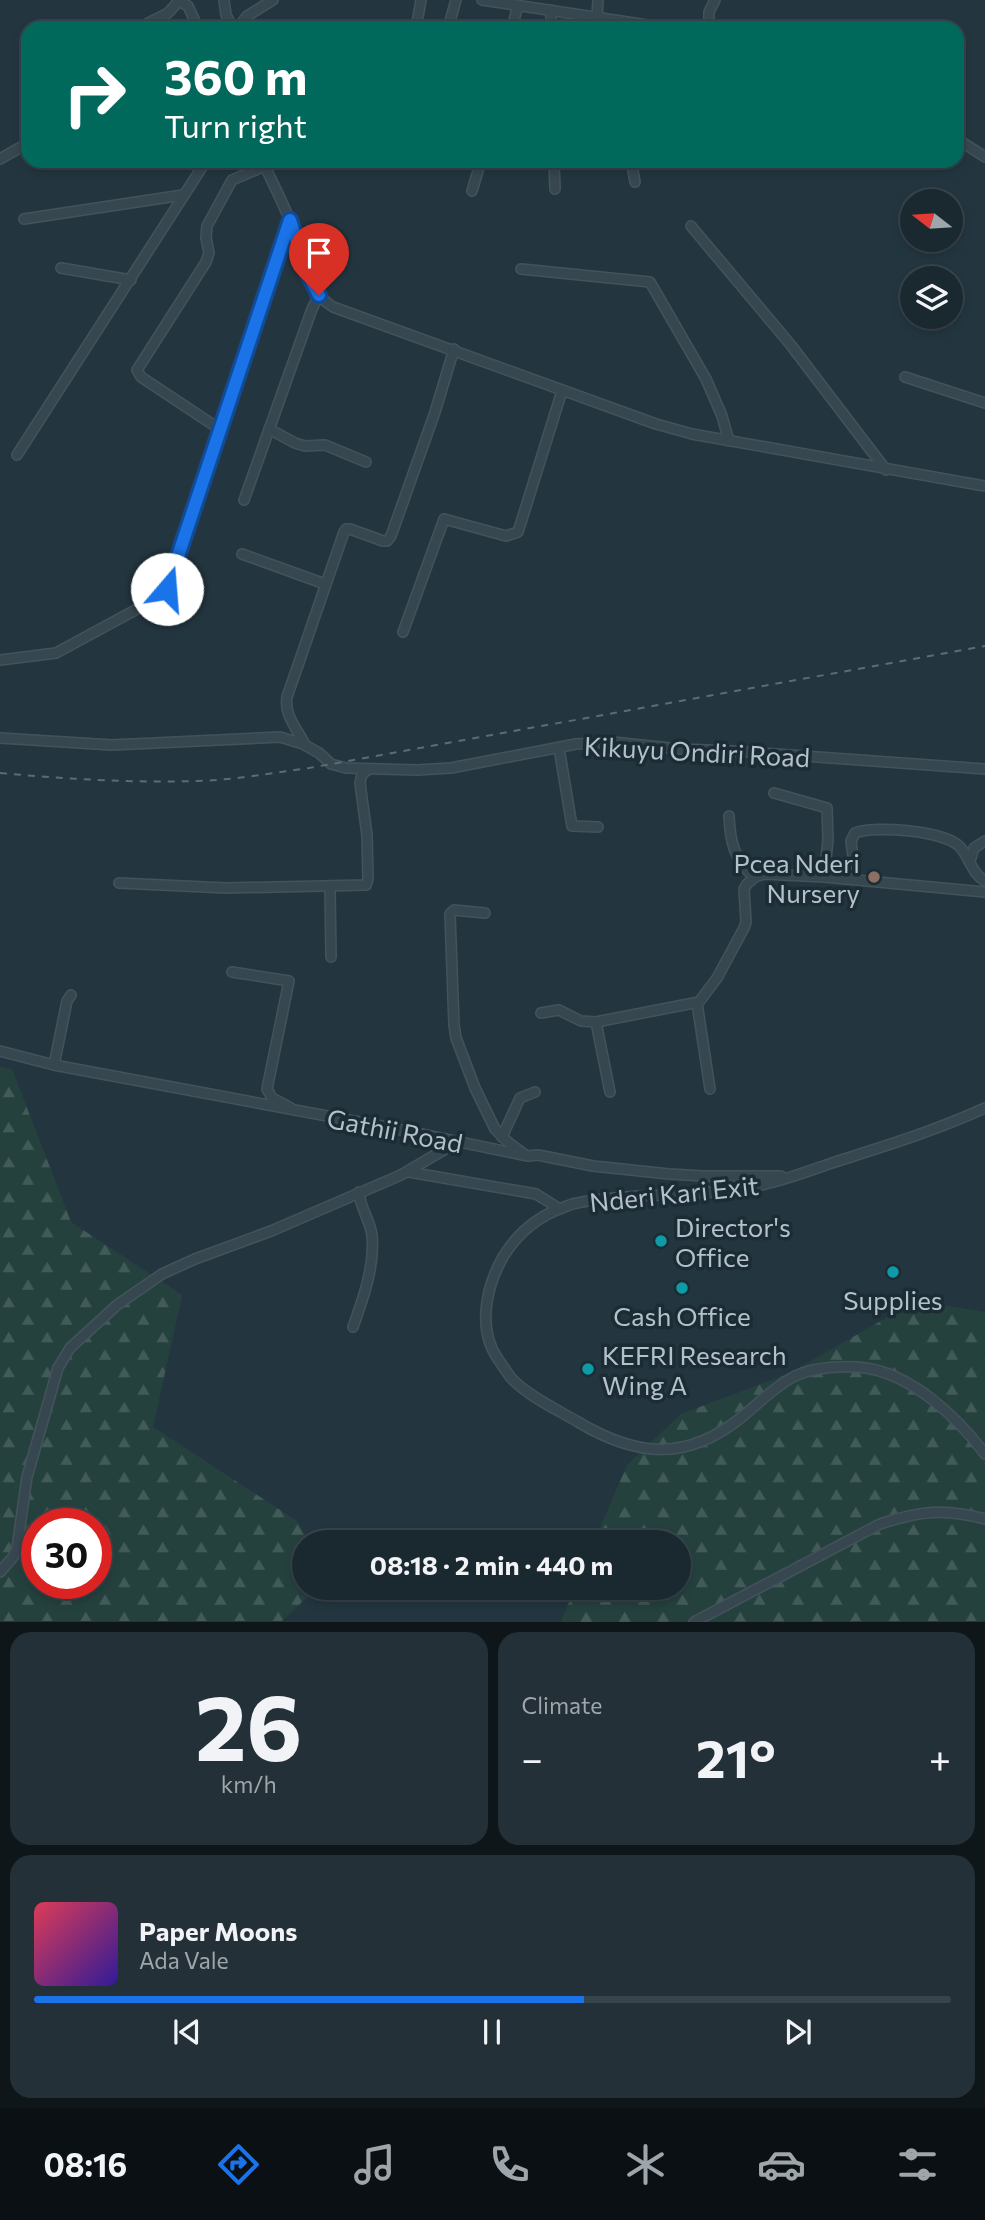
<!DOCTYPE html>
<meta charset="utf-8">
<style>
:root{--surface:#1a2830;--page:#233038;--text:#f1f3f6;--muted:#9fa6ab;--line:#38444c;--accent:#1a73e8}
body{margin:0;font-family:Commissioner,sans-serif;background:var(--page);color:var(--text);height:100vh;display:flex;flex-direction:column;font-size:26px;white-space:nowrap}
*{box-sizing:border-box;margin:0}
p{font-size:23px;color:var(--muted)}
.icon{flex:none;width:38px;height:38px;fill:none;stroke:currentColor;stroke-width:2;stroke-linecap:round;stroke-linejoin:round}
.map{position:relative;height:1622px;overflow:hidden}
.panel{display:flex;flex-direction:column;gap:10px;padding:10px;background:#0e161a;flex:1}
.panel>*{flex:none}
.banner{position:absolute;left:21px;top:21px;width:943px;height:147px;border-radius:21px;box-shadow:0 4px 10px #0003,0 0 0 2px var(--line);background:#00695c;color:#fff;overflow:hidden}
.needle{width:46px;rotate:287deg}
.fabs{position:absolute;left:900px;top:189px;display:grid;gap:14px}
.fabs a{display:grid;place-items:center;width:63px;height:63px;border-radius:50%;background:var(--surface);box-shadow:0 4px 10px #0003,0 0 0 2px var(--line);font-size:35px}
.speed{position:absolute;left:21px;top:1508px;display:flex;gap:14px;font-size:35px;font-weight:700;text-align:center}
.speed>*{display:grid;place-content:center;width:91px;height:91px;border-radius:50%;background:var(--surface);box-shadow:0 4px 10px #0003,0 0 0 2px var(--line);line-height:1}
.speed .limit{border:10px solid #d22;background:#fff;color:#111}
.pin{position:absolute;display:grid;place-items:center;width:60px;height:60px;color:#fff;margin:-72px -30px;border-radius:50% 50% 50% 0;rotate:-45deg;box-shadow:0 0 7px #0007}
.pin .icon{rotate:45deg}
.me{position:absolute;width:77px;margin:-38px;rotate:18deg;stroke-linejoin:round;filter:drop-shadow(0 0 5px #0008)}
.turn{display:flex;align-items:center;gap:24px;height:147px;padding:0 28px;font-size:32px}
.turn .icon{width:91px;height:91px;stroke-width:2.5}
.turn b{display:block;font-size:49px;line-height:60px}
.big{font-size:52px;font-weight:700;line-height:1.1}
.panel .widget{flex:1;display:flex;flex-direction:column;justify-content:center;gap:10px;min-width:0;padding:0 24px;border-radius:21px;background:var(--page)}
.panel .dial{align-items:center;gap:0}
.dial b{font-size:91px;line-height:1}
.song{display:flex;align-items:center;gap:21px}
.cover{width:84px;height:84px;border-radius:10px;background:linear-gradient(135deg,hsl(350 70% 55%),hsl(250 70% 35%))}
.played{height:7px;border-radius:4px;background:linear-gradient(90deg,var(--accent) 60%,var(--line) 60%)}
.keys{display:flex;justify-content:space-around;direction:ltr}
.heat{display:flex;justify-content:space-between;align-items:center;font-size:38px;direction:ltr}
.panel .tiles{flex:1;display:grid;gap:10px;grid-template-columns:1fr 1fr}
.widget:last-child{grid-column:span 2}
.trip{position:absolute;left:292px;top:1530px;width:399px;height:70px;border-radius:35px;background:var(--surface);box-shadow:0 4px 10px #0003,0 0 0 2px var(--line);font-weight:700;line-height:70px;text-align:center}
.tab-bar{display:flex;height:112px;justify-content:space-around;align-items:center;background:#0a1013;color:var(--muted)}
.tab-bar .icon{width:49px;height:49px}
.tab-bar .current{color:var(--accent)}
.tab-bar b{font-size:32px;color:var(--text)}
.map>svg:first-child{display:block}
</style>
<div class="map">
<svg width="985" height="1622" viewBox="0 0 985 1622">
<defs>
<pattern id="forest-firs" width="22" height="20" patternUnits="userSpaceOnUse" patternTransform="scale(1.75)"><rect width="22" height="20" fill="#25413e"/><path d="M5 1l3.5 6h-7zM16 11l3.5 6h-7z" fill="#425b59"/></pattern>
</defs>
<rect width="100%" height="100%" fill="#233640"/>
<!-- forest -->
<g fill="url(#forest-firs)" fill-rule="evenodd">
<path d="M0,1067l12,2 59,153 111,73 -29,132 144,94 12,21h-5v45h14l-36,34h-282zM37,1524h59v60h-59z"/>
<path d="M916,1301l69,11v309l-424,1 14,-35h104v-45h-85l33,-77 54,-51 107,-40z"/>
</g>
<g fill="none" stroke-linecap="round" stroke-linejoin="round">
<defs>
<g id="minor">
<path d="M224,0l2,15 7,13"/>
<path d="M482,0l185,28"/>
<path d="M551,10v18"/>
<path d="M597,18l1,-18"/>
<path d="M138,28l30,-15 11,-12 9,5 10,22"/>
<path d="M238,28l9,-12 26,-16"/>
<path d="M416,28l5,-28"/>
<path d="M448,28l8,-28"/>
<path d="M512,28l6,-23"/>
<path d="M709,28v-16l6,-12"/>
<path d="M957,139l28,18"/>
<path d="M0,159l28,-16"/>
<path d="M263,161c8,20 19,39 27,60 11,28 14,68 43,86l323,117 36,10 293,52"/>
<path d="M554,161l1,28"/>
<path d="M628,161l4,4 3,17"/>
<path d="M472,191l9,-30"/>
<path d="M24,219l159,-24"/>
<path d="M691,226l99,118 96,126"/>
<path d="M61,268l70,12"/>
<path d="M521,269l129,13 56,97 16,37 7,25"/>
<path d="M905,377l80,26"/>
<path d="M269,429l26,14 10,3 20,-1 41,17"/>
<path d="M221,430l-80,-53 -4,-7 69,-108 3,-9 -3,-15 1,-12 25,-46 33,-14"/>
<path d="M17,455l189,-294"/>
<path d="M244,500l68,-191 7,-14"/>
<path d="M242,554l83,30"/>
<path d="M403,632l41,-113 62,17 12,-4 44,-141"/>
<path d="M0,660l56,-7 96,-52 15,-12 122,-368"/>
<path d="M0,738l112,7 168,-8 23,7 16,9 12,11 15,4 71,2 34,-2 125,-24 37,-2 66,7 55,2 251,18"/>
<path d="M305,745c-8,-17 -21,-29 -18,-48l57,-165 2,-3h4l33,12h4l4,-5 44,-124 19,-63"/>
<path d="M559,748l13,78 26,1"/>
<path d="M774,793l53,15 1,32 -4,37"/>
<path d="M729,816c1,24 5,46 26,61"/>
<path d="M970,861l4,-13 11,-7"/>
<path d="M854,864l-3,-23 4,-8c20,-8 89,-2 104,13 11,11 12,27 26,35"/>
<path d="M119,883l107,5 140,-3 2,-6 -1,-44 -7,-52 2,-9 7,-5"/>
<path d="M330,888l1,69"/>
<path d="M485,913l-31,-3 -4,4 4,111 2,13 19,50 20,41 13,13 16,12"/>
<path d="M232,972l57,9 -22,108 5,9 19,10"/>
<path d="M697,1003l13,86"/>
<path d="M541,1013l18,-3 22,11 15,1 103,-20 18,-24 27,-50 2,-6 -2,-33 3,-5 8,-7 9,-3 60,3 161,15"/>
<path d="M596,1022l14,70"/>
<path d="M0,1051l54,14 343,64 131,27 10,-1 55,11 76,8 35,2h77"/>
<path d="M54,1065l13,-64 4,-6"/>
<path d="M985,1108c-48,22 -97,37 -147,53 -30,10 -60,22 -92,27 -43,7 -88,6 -132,10 -15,2 -32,2 -47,8 -27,9 -49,26 -64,51 -17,30 -26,72 -5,102 5,7 9,14 14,20 18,18 44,30 66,43 59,35 109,40 165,-6 16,-13 32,-30 52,-40 19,-9 50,-11 71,-8 47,7 92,50 119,86"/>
<path d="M502,1137l18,-39 15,-6"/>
<path d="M409,1172l127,22 24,15"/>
<path d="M353,1327c10,-28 22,-61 19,-92 -2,-15 -12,-27 -13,-43"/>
<path d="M0,1572l13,-15 4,-9 10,-71 31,-109 12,-20 47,-43 45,-31 33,-15 76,-28 130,-56 58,-34"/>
<path d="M694,1622l186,-98c40,-13 64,-16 105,-5"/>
</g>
</defs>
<!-- minor casing -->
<use href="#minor" stroke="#43535c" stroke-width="12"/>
<!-- minor -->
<use href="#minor" stroke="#374750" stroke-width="9"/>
<!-- rail -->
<path stroke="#596c77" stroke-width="2" stroke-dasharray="7 7" stroke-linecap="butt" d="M0,773c66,6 132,10 197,8 37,-1 75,-8 112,-13l676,-122"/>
</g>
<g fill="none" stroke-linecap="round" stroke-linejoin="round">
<defs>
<path id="route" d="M167,589l123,-369 17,52 12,23"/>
</defs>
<!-- route casing -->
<use href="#route" stroke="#114b97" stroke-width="18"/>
<!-- route -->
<use href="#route" stroke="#1a73e8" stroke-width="12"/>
</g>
<!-- markers -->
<circle fill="#8d6e63" stroke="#1c2c35" stroke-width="2.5" cx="874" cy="877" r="7"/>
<g fill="#0f9aa8" stroke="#1c2c35" stroke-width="2.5">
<circle cx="661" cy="1241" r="7"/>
<circle cx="893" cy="1272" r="7"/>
<circle cx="682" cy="1288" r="7"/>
<circle cx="588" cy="1369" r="7"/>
</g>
<g text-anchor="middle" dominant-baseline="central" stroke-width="7" stroke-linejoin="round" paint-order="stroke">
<!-- street labels -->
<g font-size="26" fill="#b3c1cb" stroke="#1c2c35">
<text transform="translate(697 751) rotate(3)">Kikuyu Ondiri Road</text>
<text transform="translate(395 1130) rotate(11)">Gathii Road</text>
<text transform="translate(674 1193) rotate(-6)">Nderi Kari Exit</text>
</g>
<!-- poi labels -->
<g font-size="26" fill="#b3c1cb" stroke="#1c2c35" text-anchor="start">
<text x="860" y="862" text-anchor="end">Pcea Nderi<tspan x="860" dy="30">Nursery</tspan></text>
<text x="675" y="1226">Director's<tspan x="675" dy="30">Office</tspan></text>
<text x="893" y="1299" text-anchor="middle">Supplies</text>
<text x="682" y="1315" text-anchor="middle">Cash Office</text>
<text x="602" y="1354">KEFRI Research<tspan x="602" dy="30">Wing A</tspan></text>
</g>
</g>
</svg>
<div class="fabs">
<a><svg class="needle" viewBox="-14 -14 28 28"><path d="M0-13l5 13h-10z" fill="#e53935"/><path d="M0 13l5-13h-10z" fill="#9fa6ab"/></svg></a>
<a><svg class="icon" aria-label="layers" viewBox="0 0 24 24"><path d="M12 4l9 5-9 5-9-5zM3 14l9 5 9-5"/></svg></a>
</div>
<div class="speed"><div class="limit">30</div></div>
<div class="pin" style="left:319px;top:295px;background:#d93025"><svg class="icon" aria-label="arrive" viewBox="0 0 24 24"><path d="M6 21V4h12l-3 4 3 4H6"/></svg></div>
<svg class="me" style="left:167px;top:589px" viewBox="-20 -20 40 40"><circle r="19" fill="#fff"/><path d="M0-13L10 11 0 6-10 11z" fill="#1a73e8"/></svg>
<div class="trip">08:18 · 2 min · 440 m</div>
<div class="banner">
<div class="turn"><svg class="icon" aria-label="right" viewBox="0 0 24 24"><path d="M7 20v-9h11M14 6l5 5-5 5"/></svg><div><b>360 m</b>Turn right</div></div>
</div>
</div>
<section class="panel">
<div class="tiles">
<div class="widget dial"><b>26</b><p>km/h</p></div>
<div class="widget"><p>Climate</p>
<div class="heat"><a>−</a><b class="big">21°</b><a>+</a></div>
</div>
<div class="widget">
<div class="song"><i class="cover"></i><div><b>Paper Moons</b><p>Ada Vale</p></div></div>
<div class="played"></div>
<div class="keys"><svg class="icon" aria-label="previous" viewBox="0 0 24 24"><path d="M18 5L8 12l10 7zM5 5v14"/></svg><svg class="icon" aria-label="pause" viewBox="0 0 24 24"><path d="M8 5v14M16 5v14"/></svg><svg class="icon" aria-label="next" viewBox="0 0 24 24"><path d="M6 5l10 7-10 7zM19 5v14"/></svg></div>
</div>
</div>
</section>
<nav class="tab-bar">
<b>08:16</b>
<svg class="icon current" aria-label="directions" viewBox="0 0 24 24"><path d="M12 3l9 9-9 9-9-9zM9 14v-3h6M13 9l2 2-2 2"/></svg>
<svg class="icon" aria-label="music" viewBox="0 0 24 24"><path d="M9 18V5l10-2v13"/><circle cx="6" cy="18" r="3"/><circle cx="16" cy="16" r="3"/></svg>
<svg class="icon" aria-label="phone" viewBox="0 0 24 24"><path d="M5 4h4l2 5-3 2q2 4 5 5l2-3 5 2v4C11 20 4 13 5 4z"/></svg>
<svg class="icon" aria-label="climate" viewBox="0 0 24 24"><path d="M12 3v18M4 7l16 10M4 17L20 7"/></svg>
<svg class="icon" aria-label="car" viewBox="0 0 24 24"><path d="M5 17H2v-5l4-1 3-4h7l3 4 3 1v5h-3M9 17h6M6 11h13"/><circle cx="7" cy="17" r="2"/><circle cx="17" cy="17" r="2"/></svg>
<svg class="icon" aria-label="filters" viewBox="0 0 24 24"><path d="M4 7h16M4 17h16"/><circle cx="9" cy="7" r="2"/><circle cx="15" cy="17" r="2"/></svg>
</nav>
